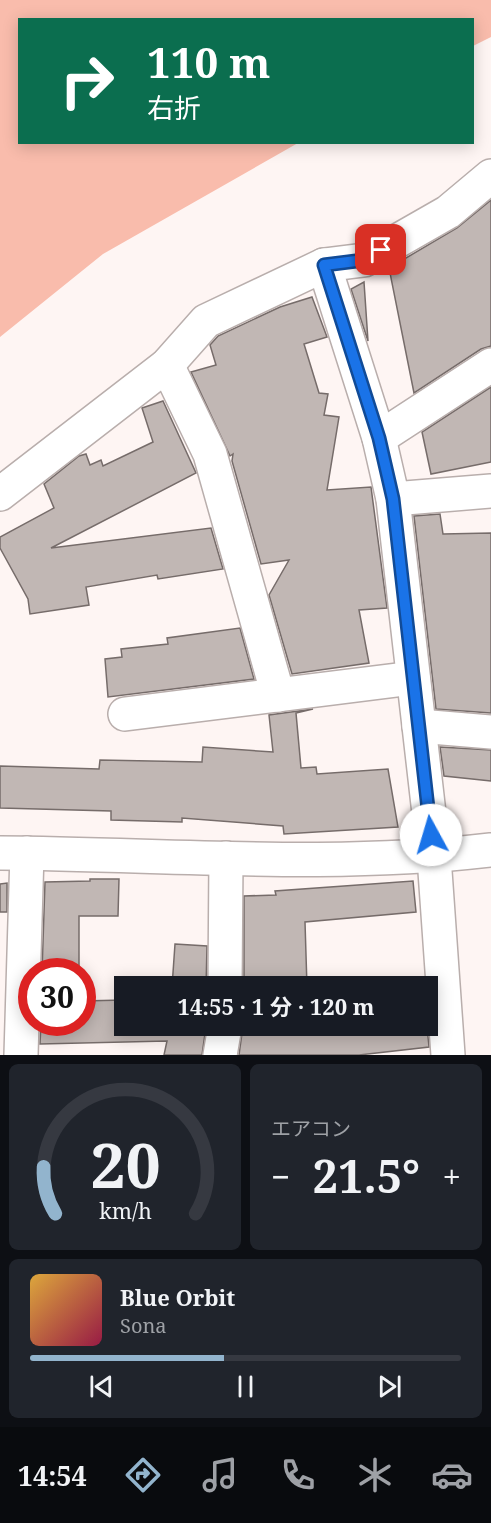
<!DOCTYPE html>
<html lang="ja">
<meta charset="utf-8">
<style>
:root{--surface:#171b24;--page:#20242c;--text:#f1f3f6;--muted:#9ea1a6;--line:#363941;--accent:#92b4cd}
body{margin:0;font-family:"Noto Serif","Noto Sans JP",serif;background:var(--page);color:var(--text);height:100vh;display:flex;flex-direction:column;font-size:22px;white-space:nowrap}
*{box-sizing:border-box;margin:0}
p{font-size:20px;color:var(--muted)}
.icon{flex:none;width:33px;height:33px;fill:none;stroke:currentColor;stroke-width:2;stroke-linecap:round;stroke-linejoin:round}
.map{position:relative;height:1055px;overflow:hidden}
.sheet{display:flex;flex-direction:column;gap:9px;padding:9px;background:#0d0f14;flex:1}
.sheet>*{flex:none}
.hud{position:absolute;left:18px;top:18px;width:456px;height:126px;border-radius:0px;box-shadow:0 3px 15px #0003;background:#0b6e4f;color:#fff;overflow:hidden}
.speed{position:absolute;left:18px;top:958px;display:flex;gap:12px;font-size:30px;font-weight:700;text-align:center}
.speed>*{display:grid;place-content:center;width:78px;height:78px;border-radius:50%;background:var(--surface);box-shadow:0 3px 15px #0003;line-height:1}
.speed .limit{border:9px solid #d22;background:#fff;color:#111}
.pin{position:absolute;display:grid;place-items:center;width:51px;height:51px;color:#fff;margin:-26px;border-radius:12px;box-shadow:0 3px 9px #0006}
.me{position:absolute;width:66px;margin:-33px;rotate:354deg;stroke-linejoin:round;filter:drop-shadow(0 0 4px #0008)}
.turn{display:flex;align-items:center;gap:21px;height:126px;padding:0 30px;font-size:27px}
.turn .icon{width:78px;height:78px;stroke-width:2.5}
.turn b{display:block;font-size:42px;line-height:51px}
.big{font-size:45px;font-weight:700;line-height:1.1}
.sheet .tile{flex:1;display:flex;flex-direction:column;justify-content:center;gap:9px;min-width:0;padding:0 21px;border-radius:9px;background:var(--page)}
.sheet .dial{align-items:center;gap:0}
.dial svg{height:156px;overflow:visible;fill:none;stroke:var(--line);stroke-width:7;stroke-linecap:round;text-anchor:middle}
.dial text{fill:var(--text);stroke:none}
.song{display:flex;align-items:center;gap:18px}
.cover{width:72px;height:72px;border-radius:9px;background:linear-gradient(135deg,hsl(40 70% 55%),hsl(340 70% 35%))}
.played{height:6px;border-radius:3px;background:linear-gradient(90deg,var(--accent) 45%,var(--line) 45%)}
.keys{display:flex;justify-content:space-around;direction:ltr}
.heat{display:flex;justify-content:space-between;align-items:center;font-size:33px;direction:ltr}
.sheet .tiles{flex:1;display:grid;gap:9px;grid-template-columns:1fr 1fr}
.tile:last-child{grid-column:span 2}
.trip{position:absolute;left:114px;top:976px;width:324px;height:60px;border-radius:0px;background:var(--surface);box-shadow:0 3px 15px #0003;font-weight:700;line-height:60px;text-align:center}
.menu{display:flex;height:96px;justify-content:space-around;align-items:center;background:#090b0e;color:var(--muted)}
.menu .icon{width:42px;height:42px}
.menu .active{color:var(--accent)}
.menu b{font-size:27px;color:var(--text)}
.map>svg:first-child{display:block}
</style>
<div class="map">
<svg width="491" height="1055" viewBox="0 0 491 1055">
<rect width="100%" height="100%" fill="#fef5f3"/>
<!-- green -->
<path fill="#f9bcac" d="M0,0h491v37l-18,9 -1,-26h-452v122l278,1 -195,111 -103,83z"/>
<!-- building -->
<g fill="#c1b7b4" stroke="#766c6a" stroke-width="1.5">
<path d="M491,200v146l-10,3 -67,44 -25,-125 68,-40z"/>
<path d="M364,282l4,59 -17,-52z"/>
<path d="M312,297l15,40 -23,7 15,49 9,1 -4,21 15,2 -12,73 44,-3 16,121 -28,2 10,53 -77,11 -23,-79 20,-35 -28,4 -29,-103 1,-7 -3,2 -39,-84 25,-7 -6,-20 8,-9 62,-29z"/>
<path d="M491,387v75l-60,12 -9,-42z"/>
<path d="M163,401l33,72 -145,75 160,-20 12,41 -65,10 -1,-4 -71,12 3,18 -59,9 -2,-15 -28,-51v-11l54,-29 -10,-24 35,-28 7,-2 4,11 11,-5 2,6 50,-24 -11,-34z"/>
<path d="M440,514l3,20 48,-1v180l-55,-4 -22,-193z"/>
<path d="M240,628l14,51 -146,18 -3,-38 17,-2 -1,-8 47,-5 -1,-6z"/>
<path d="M313,709l-17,4 5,55 15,-1 1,7 71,-5 10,58 -114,7 -1,-8 -101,-8v4l-71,-2v-9l-111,-3v-42l99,3 1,-9 102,2 1,-15 70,5 -4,-37z"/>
<path d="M440,747l51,3v31l-47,-5z"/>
<path d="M90,879h29l-1,37h-39v56h-37l3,-90 45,-1z"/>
<path d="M413,881l3,31 -111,10 2,65h-63v-91l32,-1 -1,-4z"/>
<path d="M7,883v29h-7v-28z"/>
<path d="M175,944l32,2 -1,41h-34z"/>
<path d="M424,981v6h-51z"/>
<path d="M124,1000v26h82l-4,29h-38l3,-14 -127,3 1,-21h41v-22z"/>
<path d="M243,1026h184l2,21 -70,8h-120z"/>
</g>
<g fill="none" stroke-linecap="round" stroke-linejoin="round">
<defs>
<g id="minor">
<path d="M324,265l55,173 14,61 41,358 14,198"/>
<path d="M167,365l43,89 68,241"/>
<path d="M379,438l112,-73"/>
<path d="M0,494l167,-129 39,-44 118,-56 40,-5 84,-48 43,-36"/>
<path d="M393,499l98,-8"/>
<path d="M125,714l288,-36"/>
<path d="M419,726l72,6"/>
<path d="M0,853c163,1 329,16 491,-3"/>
<path d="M225,987l1,-129"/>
<path d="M21,1055l6,-202"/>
<path d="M220,1055l5,-29"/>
</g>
</defs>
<!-- minor casing -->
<use href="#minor" stroke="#b9aeac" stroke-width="36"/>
<!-- minor -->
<use href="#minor" stroke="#fff" stroke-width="33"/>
</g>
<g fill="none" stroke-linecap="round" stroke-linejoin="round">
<defs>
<path id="route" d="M381,250l-17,10 -40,5 55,173 14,61 38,336"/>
</defs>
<!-- route casing -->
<use href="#route" stroke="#114b97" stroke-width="15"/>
<!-- route -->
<use href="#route" stroke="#1a73e8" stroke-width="10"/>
</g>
</svg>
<div class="speed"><div class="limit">30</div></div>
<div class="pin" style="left:381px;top:250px;background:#d93025"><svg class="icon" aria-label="arrive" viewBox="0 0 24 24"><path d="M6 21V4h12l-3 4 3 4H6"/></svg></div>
<svg class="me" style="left:431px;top:835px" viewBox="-20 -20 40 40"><circle r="19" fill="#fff"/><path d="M0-13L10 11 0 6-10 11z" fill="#1a73e8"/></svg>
<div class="trip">14:55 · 1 分 · 120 m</div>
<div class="hud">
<div class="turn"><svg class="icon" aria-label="right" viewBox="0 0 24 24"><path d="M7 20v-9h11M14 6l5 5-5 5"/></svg><div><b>110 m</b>右折</div></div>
</div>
</div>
<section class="sheet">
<div class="tiles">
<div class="tile dial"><svg viewBox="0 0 100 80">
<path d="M14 69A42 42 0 1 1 86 69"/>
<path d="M14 69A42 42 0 0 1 8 45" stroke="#92b4cd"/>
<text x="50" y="56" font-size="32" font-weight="700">20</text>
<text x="50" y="72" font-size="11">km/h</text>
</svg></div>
<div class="tile"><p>エアコン</p>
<div class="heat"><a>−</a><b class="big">21.5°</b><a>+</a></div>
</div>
<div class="tile">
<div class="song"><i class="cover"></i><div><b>Blue Orbit</b><p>Sona</p></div></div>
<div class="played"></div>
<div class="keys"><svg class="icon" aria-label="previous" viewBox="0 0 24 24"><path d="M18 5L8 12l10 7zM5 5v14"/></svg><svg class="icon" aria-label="pause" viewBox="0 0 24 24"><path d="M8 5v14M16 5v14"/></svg><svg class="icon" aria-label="next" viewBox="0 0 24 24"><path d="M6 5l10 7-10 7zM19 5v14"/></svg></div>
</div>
</div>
</section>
<nav class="menu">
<b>14:54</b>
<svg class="icon active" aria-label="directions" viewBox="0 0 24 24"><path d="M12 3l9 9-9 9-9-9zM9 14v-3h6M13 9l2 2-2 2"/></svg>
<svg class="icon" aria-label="music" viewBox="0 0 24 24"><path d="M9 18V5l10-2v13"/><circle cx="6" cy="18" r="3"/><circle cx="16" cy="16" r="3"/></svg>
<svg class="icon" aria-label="phone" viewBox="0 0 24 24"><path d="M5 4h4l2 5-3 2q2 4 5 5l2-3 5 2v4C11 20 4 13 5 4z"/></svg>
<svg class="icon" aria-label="climate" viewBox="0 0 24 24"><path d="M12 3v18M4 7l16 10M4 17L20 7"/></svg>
<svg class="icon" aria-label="car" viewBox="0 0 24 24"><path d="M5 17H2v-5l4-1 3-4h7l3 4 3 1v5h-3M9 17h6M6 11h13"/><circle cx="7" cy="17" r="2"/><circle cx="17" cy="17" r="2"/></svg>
</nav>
